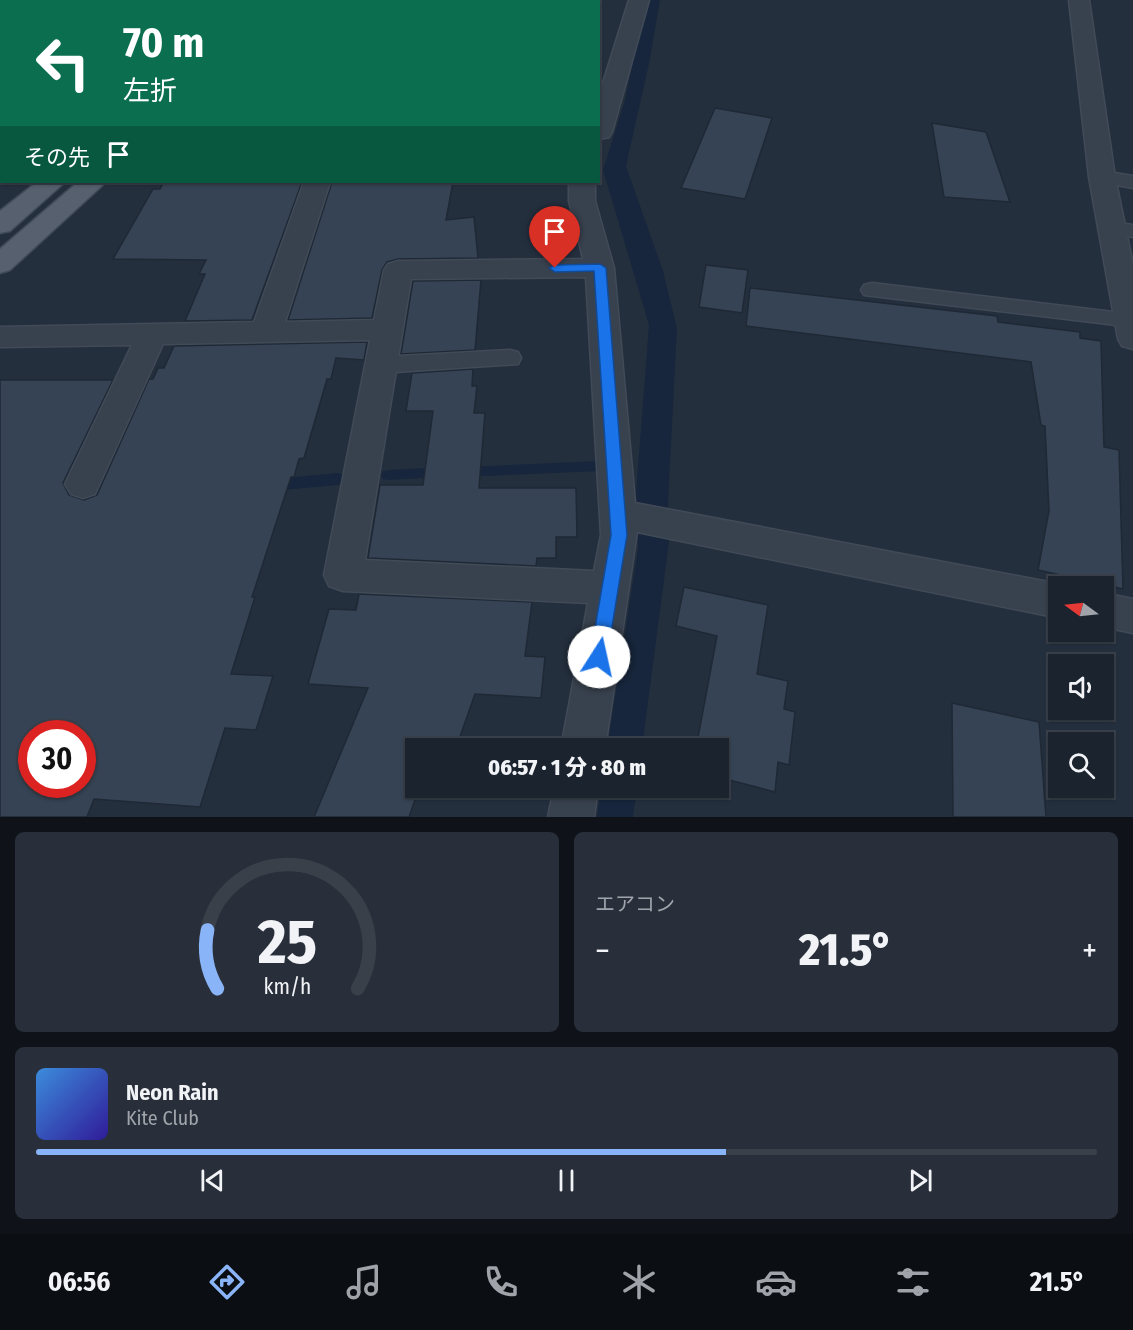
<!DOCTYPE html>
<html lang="ja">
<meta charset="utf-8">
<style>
:root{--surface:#1b232e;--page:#282f3a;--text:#f1f3f6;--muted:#a0a4aa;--line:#39404a;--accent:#8ab4f8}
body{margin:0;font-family:"Fira Sans Condensed","Noto Sans JP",sans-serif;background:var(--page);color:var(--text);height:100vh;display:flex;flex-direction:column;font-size:22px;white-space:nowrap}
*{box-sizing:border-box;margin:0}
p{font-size:20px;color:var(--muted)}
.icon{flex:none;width:33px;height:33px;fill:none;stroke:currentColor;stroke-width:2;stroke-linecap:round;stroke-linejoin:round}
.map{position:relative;height:817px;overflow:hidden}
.panel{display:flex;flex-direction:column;gap:15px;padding:15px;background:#0f1319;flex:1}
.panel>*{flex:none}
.hud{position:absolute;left:0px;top:0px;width:600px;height:183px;box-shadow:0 2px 4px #0004,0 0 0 2px var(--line);background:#0b6e4f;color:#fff;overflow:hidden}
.needle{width:39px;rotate:285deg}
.buttons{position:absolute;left:1048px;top:576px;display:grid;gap:12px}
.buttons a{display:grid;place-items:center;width:66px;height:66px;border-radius:0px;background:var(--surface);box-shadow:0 2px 4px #0004,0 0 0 2px var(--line);font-size:30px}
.speed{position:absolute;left:18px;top:720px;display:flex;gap:12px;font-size:30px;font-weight:700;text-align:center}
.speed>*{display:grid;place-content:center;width:78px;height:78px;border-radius:50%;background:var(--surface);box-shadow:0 2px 4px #0004,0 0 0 2px var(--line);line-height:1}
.speed .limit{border:9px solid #d22;background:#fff;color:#111}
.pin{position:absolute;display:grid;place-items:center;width:51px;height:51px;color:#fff;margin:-62px -26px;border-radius:50% 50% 50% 0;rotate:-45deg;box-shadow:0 0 6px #0007}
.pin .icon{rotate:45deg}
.me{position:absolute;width:66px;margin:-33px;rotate:10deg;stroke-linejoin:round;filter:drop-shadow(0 0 4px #0008)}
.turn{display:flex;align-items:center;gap:21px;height:126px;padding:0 24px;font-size:27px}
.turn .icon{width:78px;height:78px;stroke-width:2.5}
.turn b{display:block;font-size:42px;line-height:51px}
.then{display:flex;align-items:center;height:57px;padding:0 24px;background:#0003;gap:12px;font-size:22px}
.big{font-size:45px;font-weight:800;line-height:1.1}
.panel .widget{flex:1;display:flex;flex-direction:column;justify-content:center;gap:9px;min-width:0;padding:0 21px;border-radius:9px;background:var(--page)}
.panel .dial{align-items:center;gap:0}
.dial svg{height:156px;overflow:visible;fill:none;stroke:var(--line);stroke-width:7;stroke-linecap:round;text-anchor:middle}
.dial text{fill:var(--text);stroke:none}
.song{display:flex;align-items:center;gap:18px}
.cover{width:72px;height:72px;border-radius:9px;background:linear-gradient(135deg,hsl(210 70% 55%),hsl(250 70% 35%))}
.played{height:6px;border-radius:3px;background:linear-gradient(90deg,var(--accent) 65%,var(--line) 65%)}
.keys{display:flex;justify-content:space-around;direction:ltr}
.heat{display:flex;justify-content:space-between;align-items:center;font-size:33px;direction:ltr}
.panel .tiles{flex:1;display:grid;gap:15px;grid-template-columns:1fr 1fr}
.widget:last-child{grid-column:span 2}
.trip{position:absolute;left:405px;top:738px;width:324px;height:60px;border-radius:0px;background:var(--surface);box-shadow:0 2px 4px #0004,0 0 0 2px var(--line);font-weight:800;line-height:60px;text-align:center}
.menu{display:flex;height:96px;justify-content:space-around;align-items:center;background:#0b0e12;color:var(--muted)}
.menu .icon{width:42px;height:42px}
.menu .on{color:var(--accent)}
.menu b{font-size:27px;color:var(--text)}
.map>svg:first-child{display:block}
</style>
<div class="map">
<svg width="1133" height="817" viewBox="0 0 1133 817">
<rect width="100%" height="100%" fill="#242f3e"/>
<!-- water -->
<g fill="#17263c">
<path d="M646,0h14l-10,59 -24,107 37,105 14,57 -9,176 1,38 -27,206h-35l31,-199 -2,-57 13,-167 -46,-155 22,-70z"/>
<path d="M601,788h36l-4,29h-36z"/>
</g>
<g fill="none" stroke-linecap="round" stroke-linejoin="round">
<!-- stream -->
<g fill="#17263c" fill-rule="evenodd">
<path d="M600,461l5,1 2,4 -2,4 -5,1 -138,6 -5,-1 -2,-4 2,-4 5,-1z"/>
<path d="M443,467l5,1 2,4 -2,4 -5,1 -55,3 -5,-1 -2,-4 2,-4 5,-1z"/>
<path d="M338,473l5,2 2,4 -2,4 -5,2 -66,6 -5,-2 -2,-4 2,-4 5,-2z"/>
<path d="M59,491l47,1 5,2 2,4 -2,4 -5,2 -47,-1 -5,-2 -2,-4 2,-4z"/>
</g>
</g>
<!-- building -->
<g fill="#364354" stroke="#1f2835" stroke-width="1.5" fill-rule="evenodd">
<path d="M715,108l57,10 -27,81 -64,-11z"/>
<path d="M932,123l54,9 24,70 -66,-5z"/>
<path d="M164,182h138l-50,138 -67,1 20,-47h-6l7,-14 -93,-1 40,-70h7z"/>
<path d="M332,182h121l-7,38 28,-3 4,41 -80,1 -11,3 -5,8 -10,48 -84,2z"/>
<path d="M706,265l42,5 -6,43 -43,-6z"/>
<path d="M481,280l-6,70 -74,4 12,-73z"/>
<path d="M750,288l247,28 1,6 82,10v6l21,3 3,106 15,3 4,139 -85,-19 11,-59 -4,-85 -4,-1 -10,-63 -285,-36z"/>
<path d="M367,342l-3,18 -28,-2 -5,21h-4l-23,79 -5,1 -5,18h-3l-39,120h3l-24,77 42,2 -17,54 -31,-2 -25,79 -106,-8 -7,18h-87v-437h113l-50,103 6,12 15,5 13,-5 52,-116h4l5,-11h6l10,-22zM32,734h50v50h-50z"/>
<path d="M473,369l-1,17h5l-3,27h11l-6,75h97l1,49h-21v21h-19l-1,8 -168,-8 12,-73h43l10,-74h-27l6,-38z"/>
<path d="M684,587l84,18 -11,69 31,7 -4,28 11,3 -6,53 -11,-3 -3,30 -57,-15v-29h-22l21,-112 -41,-10z"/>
<path d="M359,594l173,8 -7,54 20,1 -4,41 -66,-4 -19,54h-40v40h3l-10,29h-95l54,-129 -60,-4 21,-75 27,1z"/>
<path d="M952,703l87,19 7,95h-93z"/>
</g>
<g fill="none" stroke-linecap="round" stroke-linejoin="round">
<defs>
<g id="lane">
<path d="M1102,171l31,5v12l-38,-7 -2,-4 2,-4z"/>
<path d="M1112,222l21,3v12l-28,-5 -3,-4 3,-4z"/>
<path d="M872,283l258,31 3,1v12l-269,-32 -3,-5 3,-5z"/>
<path d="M510,350l8,2 3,6 -3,6 -138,9 -8,-2 -4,-6 4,-6 8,-2z"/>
</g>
<g id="street">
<path d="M629,0h20l-37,132 -3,5 -9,2 -2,-40z"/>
<path d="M1069,0h20l26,177 18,88v84l-11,-3 -4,-7 -29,-162z"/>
<rect x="0" y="40" width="2" height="14"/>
<path d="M304,182h26l-45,140 89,-2 10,-50 4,-6 10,-3 185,-2 -14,-58v-19h26v19l19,67 21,235 424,81 6,2h-6v32l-422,-86 -32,216h-44l27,-145 -245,-12 -14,-5 -5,-11 46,-235 -207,4 -68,150 -12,4 -12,-4 -6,-10 67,-139 -132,2v-20l254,-5zM586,277l15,258 -7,36 -229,-11 46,-281z"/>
<path d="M1104,593l29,6v34l-29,-6z"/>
<path d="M554,788h44l-4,29h-46z"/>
</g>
<g id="primary">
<path d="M259,0h21l-22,2z"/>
<path d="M291,0h21l-22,2z"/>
<path d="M37,182h28l-55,49 -10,2v-22z"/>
<path d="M78,182h28l-96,88 -10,3v-24z"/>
</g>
</defs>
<!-- lane casing -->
<use href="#lane" stroke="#414a57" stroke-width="3"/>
<!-- street casing -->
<use href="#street" stroke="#414a57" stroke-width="3"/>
<!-- primary casing -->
<use href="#primary" stroke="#414a57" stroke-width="3"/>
<!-- lane -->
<use href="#lane" fill="#38414e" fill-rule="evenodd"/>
<!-- street -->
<use href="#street" fill="#38414e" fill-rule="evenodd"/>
<!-- primary -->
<use href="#primary" fill="#56606e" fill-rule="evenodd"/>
</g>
<!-- route -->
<path fill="#1a73e8" stroke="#114b97" stroke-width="1.5" d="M600,264l6,4 21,267 -20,122 -2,5 -6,2 -6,-2 -3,-5 21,-122 -17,-264 -39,1 -6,-4 6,-3z"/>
</svg>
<div class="buttons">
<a><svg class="needle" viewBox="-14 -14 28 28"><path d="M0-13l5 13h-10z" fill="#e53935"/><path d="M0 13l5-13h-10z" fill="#a0a4aa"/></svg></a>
<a><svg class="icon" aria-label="sound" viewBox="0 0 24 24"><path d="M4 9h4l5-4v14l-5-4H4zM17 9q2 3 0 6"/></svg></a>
<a><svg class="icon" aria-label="search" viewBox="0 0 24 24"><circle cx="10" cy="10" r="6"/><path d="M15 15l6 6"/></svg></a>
</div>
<div class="speed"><div class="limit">30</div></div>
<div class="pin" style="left:555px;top:268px;background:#d93025"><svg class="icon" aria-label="arrive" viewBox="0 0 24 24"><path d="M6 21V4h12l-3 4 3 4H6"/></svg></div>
<svg class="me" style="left:599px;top:657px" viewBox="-20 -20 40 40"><circle r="19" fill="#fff"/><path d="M0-13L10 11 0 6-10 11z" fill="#1a73e8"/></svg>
<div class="trip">06:57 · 1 分 · 80 m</div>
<div class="hud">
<div class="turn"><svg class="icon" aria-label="left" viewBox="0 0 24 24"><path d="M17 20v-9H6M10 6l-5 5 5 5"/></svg><div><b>70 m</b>左折</div></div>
<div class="then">その先<svg class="icon" aria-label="arrive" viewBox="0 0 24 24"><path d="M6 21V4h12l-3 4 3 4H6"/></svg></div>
</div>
</div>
<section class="panel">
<div class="tiles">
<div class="widget dial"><svg viewBox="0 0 100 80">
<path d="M14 69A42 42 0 1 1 86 69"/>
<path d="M14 69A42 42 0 0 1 9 39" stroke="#8ab4f8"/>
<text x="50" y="56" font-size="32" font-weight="700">25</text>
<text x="50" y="72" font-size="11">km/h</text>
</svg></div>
<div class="widget"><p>エアコン</p>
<div class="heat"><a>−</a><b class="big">21.5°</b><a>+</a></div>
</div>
<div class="widget">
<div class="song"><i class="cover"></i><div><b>Neon Rain</b><p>Kite Club</p></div></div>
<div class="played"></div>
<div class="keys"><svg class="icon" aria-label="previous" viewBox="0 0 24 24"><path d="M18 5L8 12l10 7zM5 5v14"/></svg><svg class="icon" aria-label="pause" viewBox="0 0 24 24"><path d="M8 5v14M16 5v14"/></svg><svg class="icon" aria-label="next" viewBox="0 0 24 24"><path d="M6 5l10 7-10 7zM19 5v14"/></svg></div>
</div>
</div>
</section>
<nav class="menu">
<b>06:56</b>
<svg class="icon on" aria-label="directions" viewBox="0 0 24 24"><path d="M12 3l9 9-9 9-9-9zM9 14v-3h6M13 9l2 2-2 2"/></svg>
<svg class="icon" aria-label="music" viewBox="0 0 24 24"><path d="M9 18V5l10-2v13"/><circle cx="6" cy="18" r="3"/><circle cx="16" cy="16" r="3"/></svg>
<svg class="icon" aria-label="phone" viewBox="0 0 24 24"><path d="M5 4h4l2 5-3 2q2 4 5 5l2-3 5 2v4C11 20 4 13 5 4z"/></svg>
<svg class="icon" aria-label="climate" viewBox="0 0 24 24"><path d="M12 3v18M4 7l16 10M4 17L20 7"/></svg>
<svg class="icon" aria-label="car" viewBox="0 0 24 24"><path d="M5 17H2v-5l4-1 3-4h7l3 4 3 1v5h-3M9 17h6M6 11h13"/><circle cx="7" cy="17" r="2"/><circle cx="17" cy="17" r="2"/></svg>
<svg class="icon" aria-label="filters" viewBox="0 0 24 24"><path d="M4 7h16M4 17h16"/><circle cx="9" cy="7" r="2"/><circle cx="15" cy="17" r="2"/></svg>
<b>21.5°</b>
</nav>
